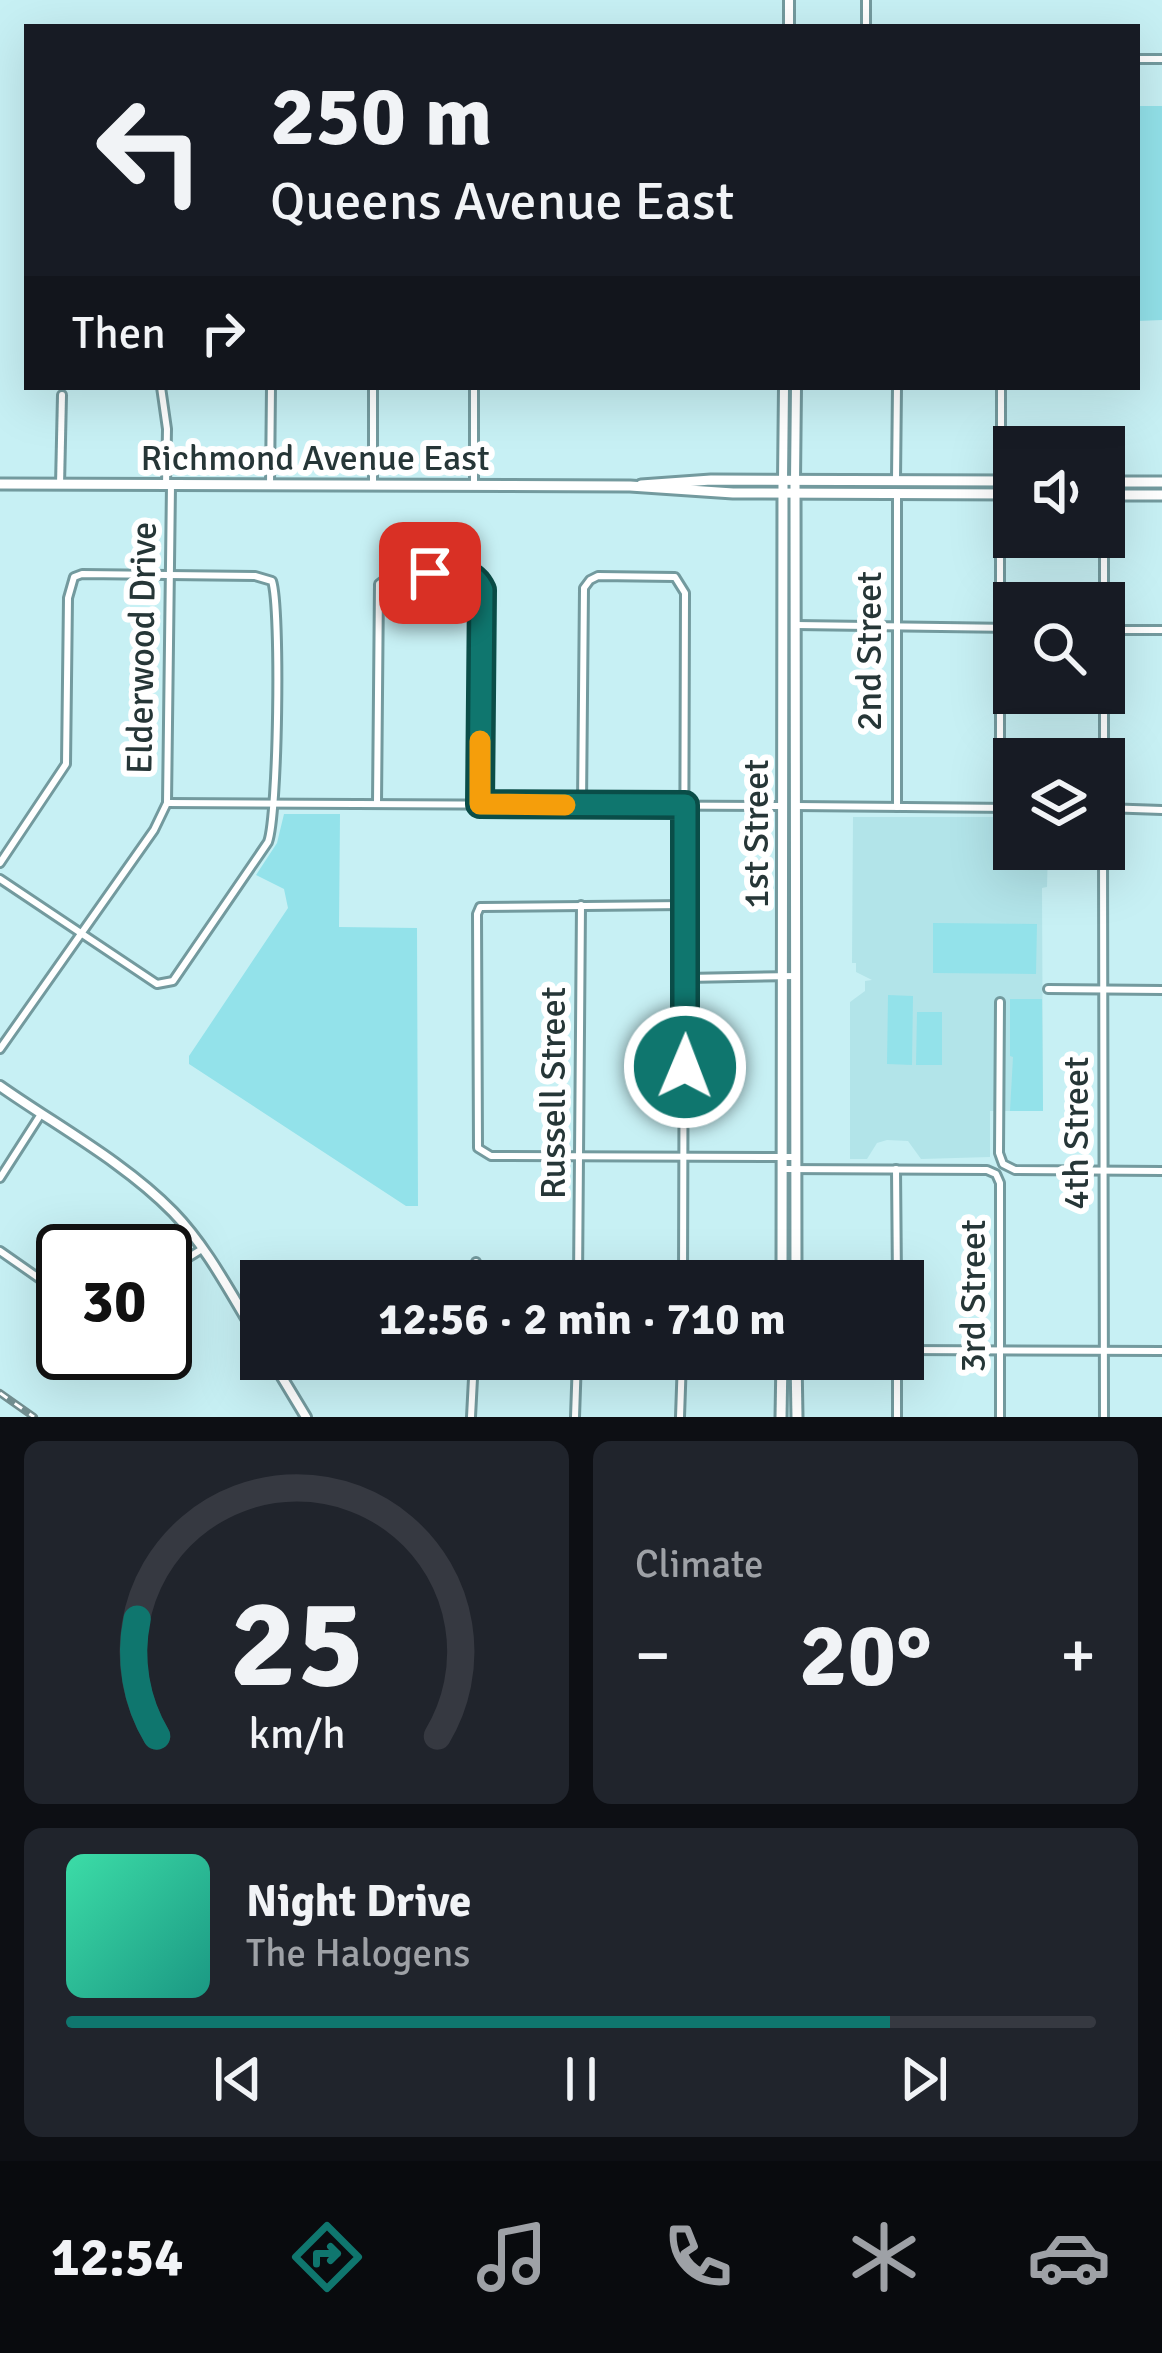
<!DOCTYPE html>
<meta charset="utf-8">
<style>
:root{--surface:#171b24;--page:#20242c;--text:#f1f3f6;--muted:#9ea1a6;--line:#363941;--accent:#0f766e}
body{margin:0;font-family:Signika,sans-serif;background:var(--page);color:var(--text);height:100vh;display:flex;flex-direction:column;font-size:45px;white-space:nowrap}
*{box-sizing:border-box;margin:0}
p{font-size:39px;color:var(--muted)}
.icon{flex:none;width:66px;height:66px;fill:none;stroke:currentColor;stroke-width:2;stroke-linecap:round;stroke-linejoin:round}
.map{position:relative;height:1417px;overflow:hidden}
.side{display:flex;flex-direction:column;gap:24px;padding:24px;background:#0d0f14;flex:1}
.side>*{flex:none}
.guide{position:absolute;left:24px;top:24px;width:1116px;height:366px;border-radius:0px;box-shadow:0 12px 48px #0002;background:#171b24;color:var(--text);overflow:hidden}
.tools{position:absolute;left:993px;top:426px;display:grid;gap:24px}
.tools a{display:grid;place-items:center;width:132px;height:132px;border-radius:0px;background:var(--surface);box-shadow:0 12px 48px #0002;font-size:60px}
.speed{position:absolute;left:36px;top:1224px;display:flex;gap:24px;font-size:60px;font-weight:700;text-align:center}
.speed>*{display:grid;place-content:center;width:156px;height:156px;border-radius:50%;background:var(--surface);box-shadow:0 12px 48px #0002;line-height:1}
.speed .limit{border:6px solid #111;border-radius:18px;background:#fff;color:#111}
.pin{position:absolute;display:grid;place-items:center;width:102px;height:102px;color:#fff;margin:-51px;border-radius:24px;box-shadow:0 6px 18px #0006}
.me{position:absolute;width:132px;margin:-66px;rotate:1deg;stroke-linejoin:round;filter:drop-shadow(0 0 9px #0008)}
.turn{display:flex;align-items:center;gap:42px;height:252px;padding:0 48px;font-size:54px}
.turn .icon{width:156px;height:156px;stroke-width:2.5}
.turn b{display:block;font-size:84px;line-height:102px}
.then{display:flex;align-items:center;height:114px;padding:0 48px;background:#0003;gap:24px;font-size:45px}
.big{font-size:90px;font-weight:800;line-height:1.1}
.side .widget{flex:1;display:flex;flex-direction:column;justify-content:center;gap:18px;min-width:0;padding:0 42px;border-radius:18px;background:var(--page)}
.side .dial{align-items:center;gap:0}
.dial svg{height:312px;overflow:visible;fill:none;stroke:var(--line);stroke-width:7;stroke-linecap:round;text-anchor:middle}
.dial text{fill:var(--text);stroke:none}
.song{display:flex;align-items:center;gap:36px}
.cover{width:144px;height:144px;border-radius:18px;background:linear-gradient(135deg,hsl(160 70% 55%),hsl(170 70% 35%))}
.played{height:12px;border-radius:6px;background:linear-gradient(90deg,var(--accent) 80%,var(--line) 80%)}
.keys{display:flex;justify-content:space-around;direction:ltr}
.heat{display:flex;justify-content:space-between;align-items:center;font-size:66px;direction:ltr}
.side .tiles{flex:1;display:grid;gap:24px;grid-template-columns:1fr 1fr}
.widget:last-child{grid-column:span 2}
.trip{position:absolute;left:240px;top:1260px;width:684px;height:120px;border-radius:0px;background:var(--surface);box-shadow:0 12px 48px #0002;font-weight:800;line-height:120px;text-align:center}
.tabs{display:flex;height:192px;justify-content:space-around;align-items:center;background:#090b0e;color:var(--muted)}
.tabs .icon{width:84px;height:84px}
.tabs .selected{color:var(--accent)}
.tabs b{font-size:54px;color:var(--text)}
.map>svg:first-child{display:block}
</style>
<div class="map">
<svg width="1162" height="1417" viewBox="0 0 1162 1417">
<rect width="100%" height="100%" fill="#c7f0f4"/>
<!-- built -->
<path fill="#b2e4e9" d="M853,817h161v32h34l-1,38 -5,1 1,223h-53v46l-69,2 -13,-18 -21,-1 -10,3 -10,16h-17v-157l15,-11v-10l7,-1 -16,-8v-9h-4z"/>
<!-- green -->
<g fill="#93e2ea">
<path d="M1137,106h25v214l-25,1z"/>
<path d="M284,814h56l-1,113 78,1 1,278h-12l-217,-142v-8l99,-148 -4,-19 -28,-14 21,-32z"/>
<path d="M933,923l104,1 -1,50 -103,-1z"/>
<path d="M888,995l25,1 -1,69 -25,-1z"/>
<path d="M1010,999h32l1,112h-33l3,-54 -3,-1z"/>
<path d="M917,1012h25v53h-26z"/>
</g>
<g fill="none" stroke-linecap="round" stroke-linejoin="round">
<defs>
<g id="minor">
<path d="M866,27v-27"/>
<path d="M1137,59h25"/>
<path d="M161,387l6,42 -1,56"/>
<path d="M373,387v98"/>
<path d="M896,479l1,-92"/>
<path d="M1001,480v-93"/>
<path d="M60,485l2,-90"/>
<path d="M270,485l1,-98"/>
<path d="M474,485v-98"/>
<path d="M796,625l218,3"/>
<path d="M1104,630h58"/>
<path d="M1104,759v-222"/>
<path d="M167,803l615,3"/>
<path d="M377,803l2,-219 15,-11h72l11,6 5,11 -2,213"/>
<path d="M582,805l2,-217 6,-8 8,-4 77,1 10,16 -2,688"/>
<path d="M795,806l219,2"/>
<path d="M897,807v-313"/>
<path d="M1000,808v-315"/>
<path d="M1104,808l58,2"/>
<path d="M1103,849l1,568"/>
<path d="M0,863l66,-99 2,-166 6,-21 8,-3 173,2 17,5c9,27 6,234 -4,261l-95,139 -16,3 -157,-105"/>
<path d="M686,905l-206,2 -3,7 1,234 13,8 306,1"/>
<path d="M686,978l110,-2"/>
<path d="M1048,989l114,1"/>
<path d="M1000,1002l-1,151 4,11 12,6 147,1"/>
<path d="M0,1049l154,-219 13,-27 4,-318"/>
<path d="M783,1169l204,1 9,4 4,9v234"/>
<path d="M896,1169l1,112"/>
<path d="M0,1178l41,-64"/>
<path d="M0,1251l63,44"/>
<path d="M476,1262v19"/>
<path d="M165,1272l37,-23"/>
<path d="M578,1281l3,-376"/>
<path d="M903,1350l259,1"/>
<path d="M471,1417l3,-58"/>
<path d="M575,1417l2,-58"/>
<path d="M680,1417l2,-58"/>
<path d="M897,1417v-58"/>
</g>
<g id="tertiary">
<path d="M789,0v27"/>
<path d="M783,480l1,-93"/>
<path d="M795,480l1,-93"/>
<path d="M0,1086c57,40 124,76 173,126 36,37 61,88 88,131"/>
<path d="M271,1359l35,58"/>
</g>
<g id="secondary">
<path d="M795,480l1,801"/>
<path d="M1104,482h58"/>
<path d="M0,484l630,2 103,7 281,1"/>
<path d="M641,485l70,-5 303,1"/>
<path d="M1104,495h58"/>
<path d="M782,1281l1,-801"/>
<path d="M796,1359l1,58"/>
<path d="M781,1417l1,-58"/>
</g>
</defs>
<!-- minor casing -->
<use href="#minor" stroke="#739a9e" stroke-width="12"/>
<!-- tertiary casing -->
<use href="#tertiary" stroke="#739a9e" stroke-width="14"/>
<!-- secondary casing -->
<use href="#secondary" stroke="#739a9e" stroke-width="15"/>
<!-- minor -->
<use href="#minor" stroke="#fff" stroke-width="6"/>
<!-- tertiary -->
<use href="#tertiary" stroke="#fff" stroke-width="8"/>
<!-- secondary -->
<use href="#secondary" stroke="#fff" stroke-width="9"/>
<defs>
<path id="rail" d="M0,1393l34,24"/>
</defs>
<!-- rail casing -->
<use href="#rail" stroke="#728e90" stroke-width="8"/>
<!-- rail -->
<use href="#rail" stroke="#fff" stroke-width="3" stroke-dasharray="9" stroke-linecap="butt"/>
</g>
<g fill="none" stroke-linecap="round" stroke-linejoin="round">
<defs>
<path id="route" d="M430,573c22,0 42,-5 52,17l-2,214 205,1v262"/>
</defs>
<!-- route casing -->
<use href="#route" stroke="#0a4d48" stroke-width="30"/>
<!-- route -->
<use href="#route" stroke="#0f766e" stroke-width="21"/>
<!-- slow -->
<path stroke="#f59e0b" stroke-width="21" d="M480,741v63l85,1"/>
</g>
<g text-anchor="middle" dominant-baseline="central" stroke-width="12" stroke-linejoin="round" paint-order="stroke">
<!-- street labels -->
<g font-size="36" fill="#263637" stroke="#fff">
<text x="315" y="458">Richmond Avenue East</text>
<text transform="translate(142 648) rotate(-89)">Elderwood Drive</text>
<text transform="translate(869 651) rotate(-90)">2nd Street</text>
<text transform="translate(756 834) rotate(-90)">1st Street</text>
<text transform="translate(553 1093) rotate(-90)">Russell Street</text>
<text transform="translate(1076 1133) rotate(-90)">4th Street</text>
<text transform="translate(973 1296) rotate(-90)">3rd Street</text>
</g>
</g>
</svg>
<div class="tools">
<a><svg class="icon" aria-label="sound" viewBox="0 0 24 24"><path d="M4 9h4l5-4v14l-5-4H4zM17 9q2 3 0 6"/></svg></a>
<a><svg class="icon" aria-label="search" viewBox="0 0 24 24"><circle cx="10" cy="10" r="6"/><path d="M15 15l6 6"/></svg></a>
<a><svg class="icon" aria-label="layers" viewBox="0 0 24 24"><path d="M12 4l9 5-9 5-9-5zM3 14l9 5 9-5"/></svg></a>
</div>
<div class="speed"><div class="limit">30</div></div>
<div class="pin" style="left:430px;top:573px;background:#d93025"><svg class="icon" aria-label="arrive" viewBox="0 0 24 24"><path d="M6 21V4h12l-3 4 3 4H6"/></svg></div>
<svg class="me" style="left:685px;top:1067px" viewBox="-20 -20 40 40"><circle r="17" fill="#0f766e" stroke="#fff" stroke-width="3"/><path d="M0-11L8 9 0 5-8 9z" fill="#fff"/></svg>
<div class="trip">12:56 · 2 min · 710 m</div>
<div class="guide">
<div class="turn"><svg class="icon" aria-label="left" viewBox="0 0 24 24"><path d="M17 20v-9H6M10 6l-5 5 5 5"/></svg><div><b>250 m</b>Queens Avenue East</div></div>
<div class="then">Then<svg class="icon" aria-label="right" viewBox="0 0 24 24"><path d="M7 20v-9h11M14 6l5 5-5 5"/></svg></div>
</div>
</div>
<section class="side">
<div class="tiles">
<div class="widget dial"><svg viewBox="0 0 100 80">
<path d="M14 69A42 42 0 1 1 86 69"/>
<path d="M14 69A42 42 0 0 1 9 39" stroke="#0f766e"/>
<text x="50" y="56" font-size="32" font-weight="700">25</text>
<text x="50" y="72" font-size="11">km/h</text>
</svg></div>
<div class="widget"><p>Climate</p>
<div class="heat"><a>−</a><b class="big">20°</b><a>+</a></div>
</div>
<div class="widget">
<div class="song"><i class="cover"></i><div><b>Night Drive</b><p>The Halogens</p></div></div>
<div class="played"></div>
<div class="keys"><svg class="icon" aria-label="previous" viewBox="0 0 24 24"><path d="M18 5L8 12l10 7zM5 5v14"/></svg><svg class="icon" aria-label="pause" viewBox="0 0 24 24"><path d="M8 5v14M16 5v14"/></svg><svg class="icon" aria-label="next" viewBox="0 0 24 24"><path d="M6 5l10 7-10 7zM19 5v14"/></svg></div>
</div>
</div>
</section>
<nav class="tabs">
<b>12:54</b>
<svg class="icon selected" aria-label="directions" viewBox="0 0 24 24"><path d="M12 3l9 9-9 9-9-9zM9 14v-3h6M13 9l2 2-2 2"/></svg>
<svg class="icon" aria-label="music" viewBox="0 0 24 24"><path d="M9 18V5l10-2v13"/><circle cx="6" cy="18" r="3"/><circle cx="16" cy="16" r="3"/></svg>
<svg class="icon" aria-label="phone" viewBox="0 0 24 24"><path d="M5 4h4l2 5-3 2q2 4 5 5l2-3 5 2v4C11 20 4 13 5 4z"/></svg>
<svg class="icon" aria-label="climate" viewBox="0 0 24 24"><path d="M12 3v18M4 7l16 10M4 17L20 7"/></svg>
<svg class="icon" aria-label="car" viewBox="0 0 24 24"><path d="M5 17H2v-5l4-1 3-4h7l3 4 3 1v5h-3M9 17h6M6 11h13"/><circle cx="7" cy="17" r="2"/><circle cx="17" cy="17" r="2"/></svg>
</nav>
